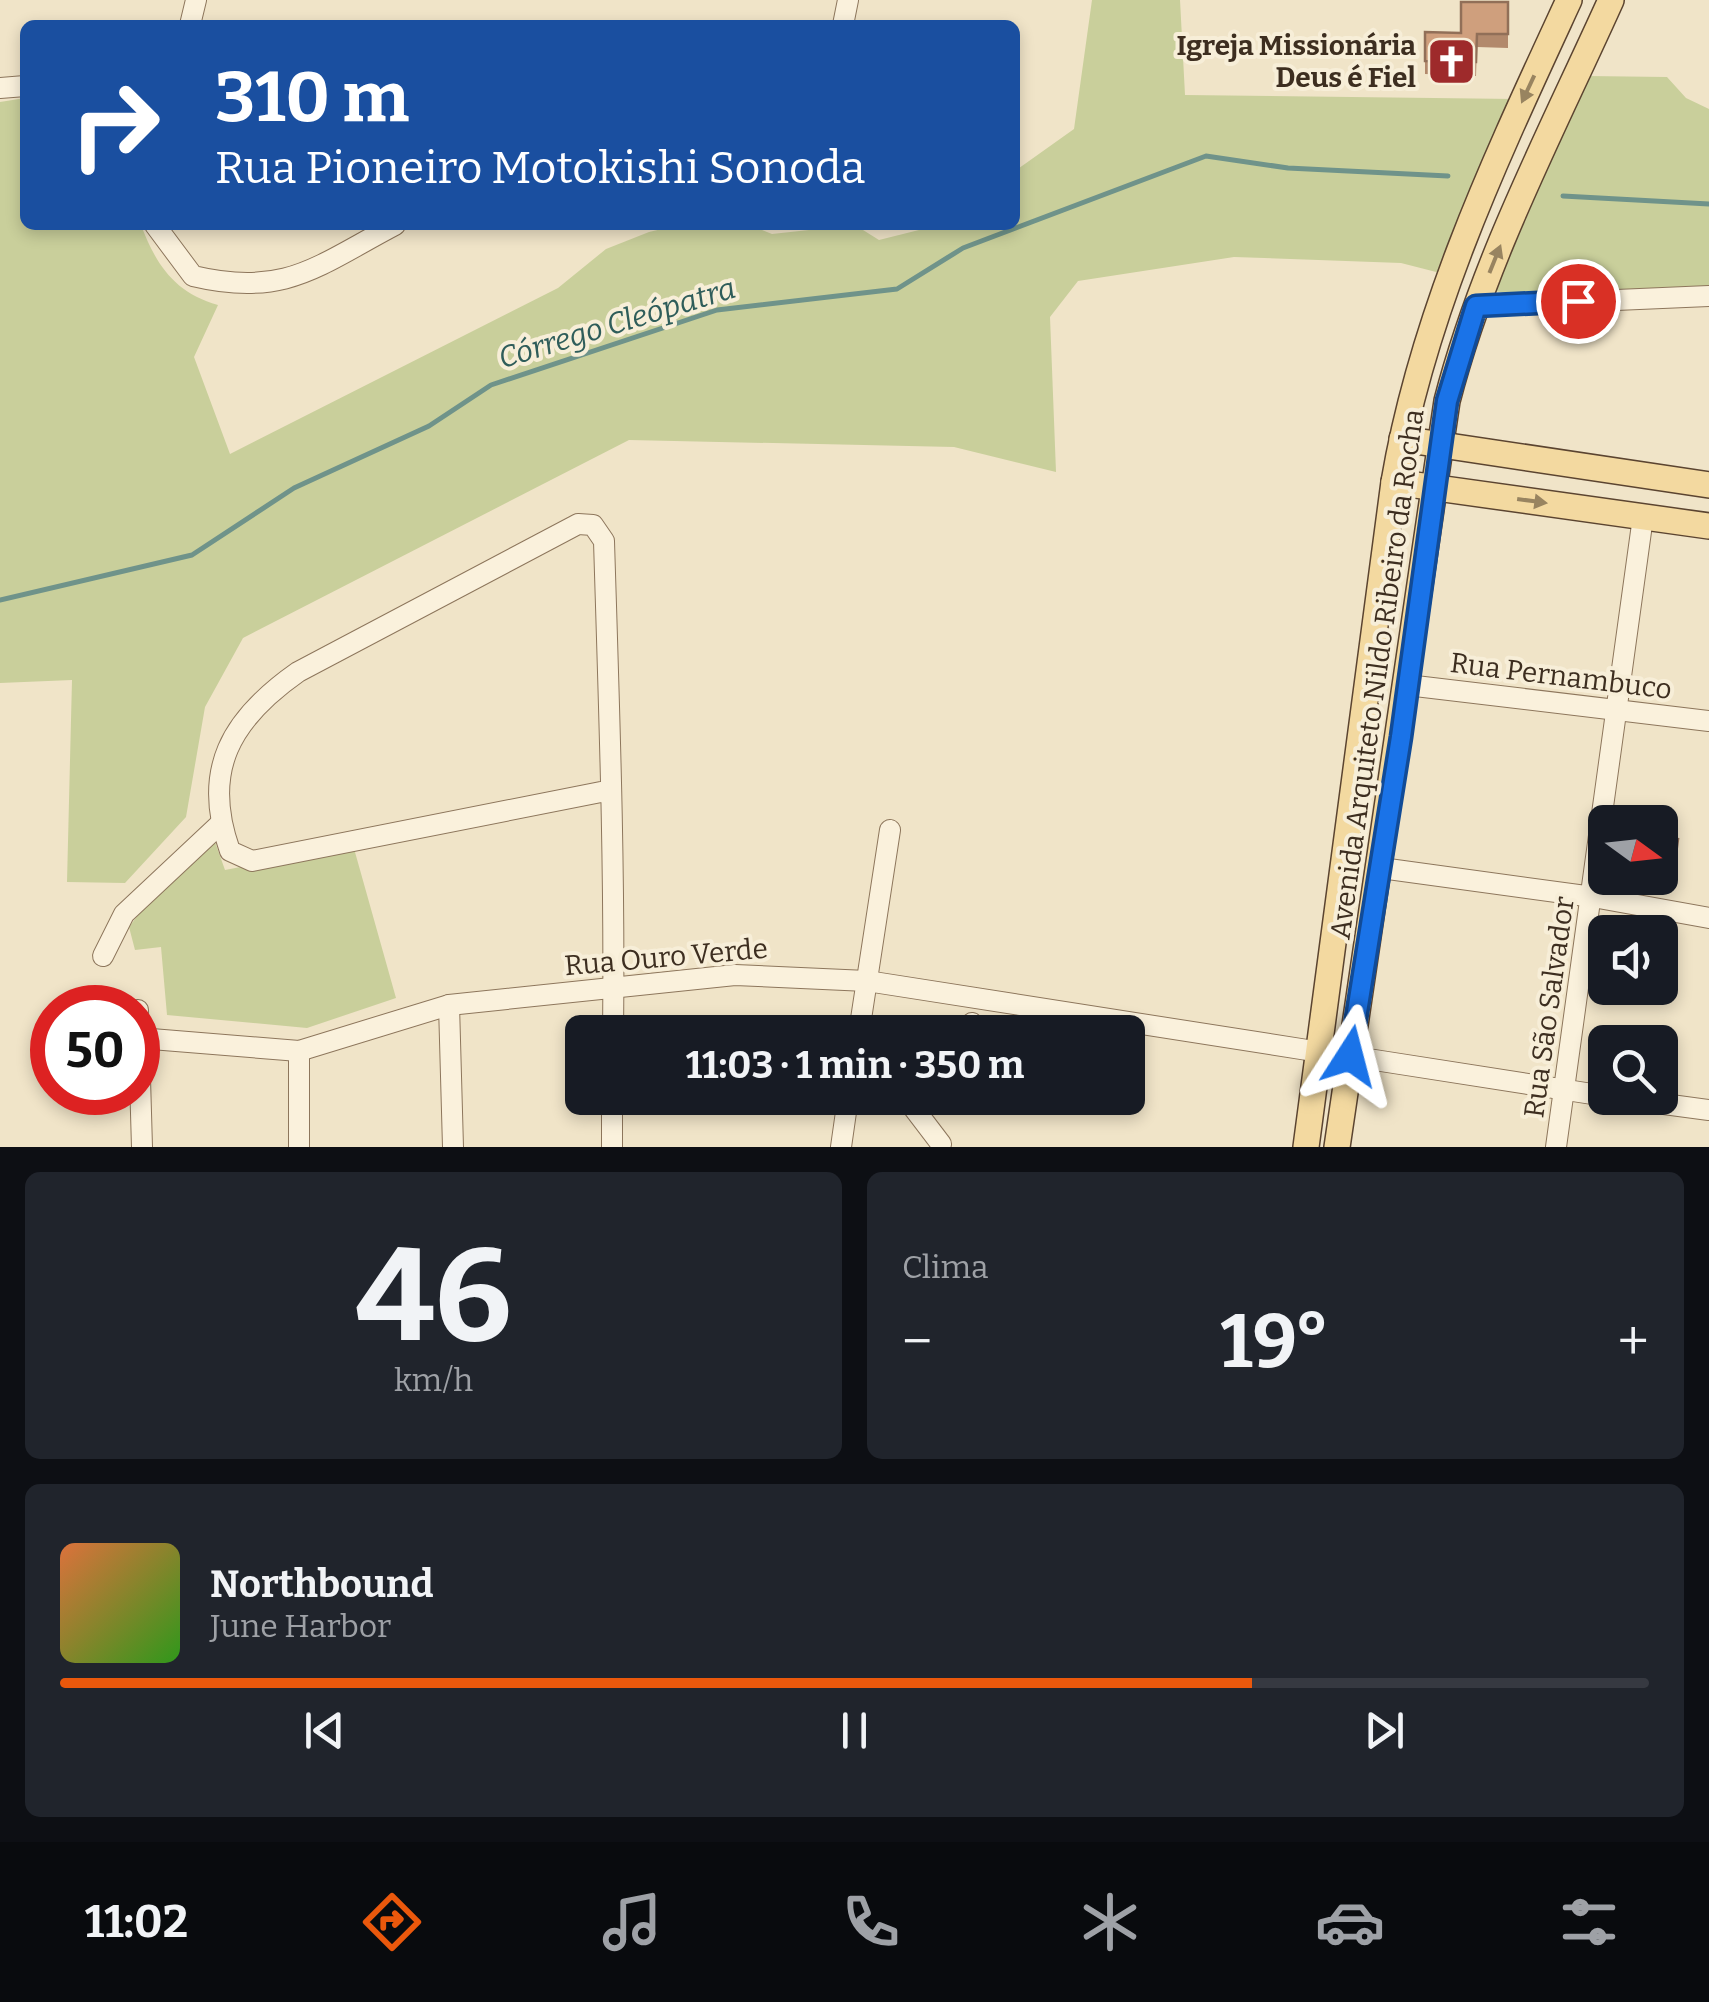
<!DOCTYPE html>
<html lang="pt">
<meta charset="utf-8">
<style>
:root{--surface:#171b24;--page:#20242c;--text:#f1f3f6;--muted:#9ea1a6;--line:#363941;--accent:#ea580c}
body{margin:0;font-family:Bitter,serif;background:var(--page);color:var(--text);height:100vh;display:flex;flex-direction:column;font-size:38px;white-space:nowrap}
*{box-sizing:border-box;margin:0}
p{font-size:32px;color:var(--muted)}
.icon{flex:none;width:55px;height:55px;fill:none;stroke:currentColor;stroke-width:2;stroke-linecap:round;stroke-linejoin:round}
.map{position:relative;height:1147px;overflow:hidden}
.details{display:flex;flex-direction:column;gap:25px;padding:25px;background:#0d0f14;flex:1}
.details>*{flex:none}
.guide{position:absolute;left:20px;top:20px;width:1000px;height:210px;border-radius:15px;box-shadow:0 5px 15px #0003;background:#1a4fa0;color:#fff;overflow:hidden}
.needle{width:65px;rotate:105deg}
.buttons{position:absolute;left:1588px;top:805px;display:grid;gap:20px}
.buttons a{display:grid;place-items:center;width:90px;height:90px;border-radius:15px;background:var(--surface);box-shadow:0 5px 15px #0003;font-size:50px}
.speed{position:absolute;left:30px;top:985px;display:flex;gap:20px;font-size:50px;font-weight:700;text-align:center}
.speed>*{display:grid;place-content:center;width:130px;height:130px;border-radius:50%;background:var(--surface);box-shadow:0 5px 15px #0003;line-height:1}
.speed .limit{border:15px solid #d22;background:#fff;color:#111}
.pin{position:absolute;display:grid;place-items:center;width:85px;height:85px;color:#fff;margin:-42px;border:5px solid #fff;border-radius:50%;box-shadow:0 2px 10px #0007}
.me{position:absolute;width:110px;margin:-55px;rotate:9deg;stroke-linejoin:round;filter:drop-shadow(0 0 8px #0008)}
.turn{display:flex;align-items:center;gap:35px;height:210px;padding:0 30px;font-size:45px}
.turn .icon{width:130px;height:130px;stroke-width:2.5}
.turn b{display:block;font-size:70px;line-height:85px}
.big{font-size:75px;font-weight:700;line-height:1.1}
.details .card{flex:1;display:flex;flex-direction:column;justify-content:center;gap:15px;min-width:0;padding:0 35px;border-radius:15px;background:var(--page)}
.details .dial{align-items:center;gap:0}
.dial b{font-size:130px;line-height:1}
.song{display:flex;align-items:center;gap:30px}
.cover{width:120px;height:120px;border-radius:15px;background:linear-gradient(135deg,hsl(20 70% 55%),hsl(110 70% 35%))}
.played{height:10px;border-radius:5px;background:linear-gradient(90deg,var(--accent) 75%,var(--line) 75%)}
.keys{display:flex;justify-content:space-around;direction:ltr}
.heat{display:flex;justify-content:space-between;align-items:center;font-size:55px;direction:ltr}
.details .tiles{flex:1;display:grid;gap:25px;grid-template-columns:1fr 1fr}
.card:last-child{grid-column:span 2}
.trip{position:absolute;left:565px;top:1015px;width:580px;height:100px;border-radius:15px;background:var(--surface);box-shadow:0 5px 15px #0003;font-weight:700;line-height:100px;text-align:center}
.menu{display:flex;height:160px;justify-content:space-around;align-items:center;background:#090b0e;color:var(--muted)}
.menu .icon{width:70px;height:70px}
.menu .selected{color:var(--accent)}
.menu b{font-size:45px;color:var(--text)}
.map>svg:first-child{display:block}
</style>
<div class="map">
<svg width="1709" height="1147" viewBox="0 0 1709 1147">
<rect width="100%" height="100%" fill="#f0e4c8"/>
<!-- green -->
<g fill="#c9cf9b">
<path d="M1092,0h88l5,95 330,4 -71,175 -43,-11 -167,-6 -156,24 -28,36 6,155 -102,-25 -325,-7 -386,198 -38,69 -19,110 -61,66 -58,-1 5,-202 -72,3v-581l25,-4v127h116c15,40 34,68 77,80l-24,52 36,97 328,-166 48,-39 43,-17 30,-7h70l23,9 83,-9 24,15 60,-15h76v-54l59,-42z"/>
<path d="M1587,76l80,1 19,21 23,11v182l-166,9 -48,-9z"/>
<path d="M215,842l10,28 128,-25 43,153 -89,30 -140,-13 -6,-68 -26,3 -6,-23 45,-60z"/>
</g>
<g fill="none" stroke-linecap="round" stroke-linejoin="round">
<!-- stream -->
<g stroke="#6f938a" stroke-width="5">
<path d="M1563,196l146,8"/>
<path d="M0,600l192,-45 102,-67 135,-62 62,-41 226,-75 180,-21 66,-41 243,-92 82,12 160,8"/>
</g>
<defs>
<g id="minor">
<path d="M190,25l6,-25"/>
<path d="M843,25l5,-25"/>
<path d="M0,88l25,-2"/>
<path d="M155,225l38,51c92,22 124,-10 202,-51"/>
<path d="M1476,306l233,-10"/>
<path d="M1407,685l302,36"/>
<path d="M611,790l-359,71 -22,-10c-29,-81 1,-132 68,-179l280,-148 15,1 11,16c5,164 11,328 9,491"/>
<path d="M1381,868l212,29 116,21"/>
<path d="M103,956l21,-42 96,-90"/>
<path d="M449,1005l4,142"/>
<path d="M138,1010l4,137"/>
<path d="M859,1032l31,-202"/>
<path d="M961,1032l11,-9"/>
<path d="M139,1038l160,13 150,-46 286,-30 132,6 453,71"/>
<path d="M1349,1056l256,40"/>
<path d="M906,1098l35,46"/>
<path d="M1619,1098l90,12"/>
<path d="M299,1147v-96"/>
<path d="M612,1147v-49"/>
<path d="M841,1147l7,-49"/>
<path d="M1556,1147l87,-630"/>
</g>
<g id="major">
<path d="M1402,439l307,46"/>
<path d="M1394,482l315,44"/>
<path d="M1306,1147l88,-665c29,-171 103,-326 175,-482"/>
<path d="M1337,1147l110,-746c36,-140 105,-270 164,-401"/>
</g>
</defs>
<!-- minor casing -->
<use href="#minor" stroke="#8d765c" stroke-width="22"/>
<!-- major casing -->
<use href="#major" stroke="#5b4430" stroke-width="28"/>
<!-- minor -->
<use href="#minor" stroke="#faf1dc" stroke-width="20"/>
<!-- major -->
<use href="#major" stroke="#f3d9a0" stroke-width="25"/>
</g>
<!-- wall -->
<g fill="#b2896c">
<path d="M1508,2v46l-31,-1 -1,29 -51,-2v-42l36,1z"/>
<path d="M1660,837l18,19 -4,31 -67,-9h53z"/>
</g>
<!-- shaded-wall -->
<path fill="#916f58" d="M1678,839v17l-4,31v-17z"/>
<!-- building -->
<g fill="#cf9f7d" stroke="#916f58" stroke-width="2.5">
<path d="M1461,2h47v32h-31l-1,28 -51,-1v-29l36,1z"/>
<path d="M1660,837l18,2 -4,31 -14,-1z"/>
</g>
<!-- one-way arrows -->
<defs><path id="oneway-solid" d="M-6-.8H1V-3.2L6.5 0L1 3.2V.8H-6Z" transform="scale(2.5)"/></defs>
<g fill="#988460">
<use href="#oneway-solid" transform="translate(1528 89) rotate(115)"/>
<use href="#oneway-solid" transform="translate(1495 259) rotate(-68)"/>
<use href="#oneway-solid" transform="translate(1532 501) rotate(8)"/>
</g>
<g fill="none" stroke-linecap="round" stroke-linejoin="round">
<defs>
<path id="route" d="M1350,1056l51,-319 46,-336 29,-95 102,-5"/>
</defs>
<!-- route casing -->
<use href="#route" stroke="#114b97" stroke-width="25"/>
<!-- route -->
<use href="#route" stroke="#1a73e8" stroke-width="18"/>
</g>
<!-- icons -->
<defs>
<symbol id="church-square" viewBox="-11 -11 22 22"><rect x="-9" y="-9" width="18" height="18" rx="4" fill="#9e2a2b" stroke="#f7eed8"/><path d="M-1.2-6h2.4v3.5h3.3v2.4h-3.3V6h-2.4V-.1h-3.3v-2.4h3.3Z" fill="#fff"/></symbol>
</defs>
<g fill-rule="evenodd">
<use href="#church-square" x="1424" y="34" width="55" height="55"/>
</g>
<g text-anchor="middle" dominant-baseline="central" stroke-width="8" stroke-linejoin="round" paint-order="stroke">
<!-- poi labels -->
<g font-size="28" font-weight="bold" fill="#3d2e20" stroke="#f7eed8" text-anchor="end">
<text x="1416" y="45">Igreja Missionária<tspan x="1416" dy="32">Deus é Fiel</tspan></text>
</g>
<!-- street labels -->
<g font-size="28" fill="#3d2e20" stroke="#f7eed8">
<text transform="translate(1377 674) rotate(-82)">Avenida Arquiteto Nildo Ribeiro da Rocha</text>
<text transform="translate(1561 676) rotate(7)">Rua Pernambuco</text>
<text transform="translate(666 957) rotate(-5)">Rua Ouro Verde</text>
<text transform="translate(1549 1007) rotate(-82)">Rua São Salvador</text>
</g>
<!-- water labels -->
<g font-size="30" font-style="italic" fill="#2f5d5a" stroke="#f7eed8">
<text transform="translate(617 323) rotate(-17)">Córrego Cleópatra</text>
</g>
</g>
</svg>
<div class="buttons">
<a><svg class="needle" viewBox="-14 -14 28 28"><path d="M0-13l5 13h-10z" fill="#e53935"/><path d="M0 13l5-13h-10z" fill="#9ea1a6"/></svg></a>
<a><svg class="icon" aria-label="sound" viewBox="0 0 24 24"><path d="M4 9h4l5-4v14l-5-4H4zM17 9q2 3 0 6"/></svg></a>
<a><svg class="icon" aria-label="search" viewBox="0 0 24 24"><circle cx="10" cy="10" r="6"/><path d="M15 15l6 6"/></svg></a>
</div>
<div class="speed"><div class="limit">50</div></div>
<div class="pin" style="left:1578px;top:301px;background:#d93025"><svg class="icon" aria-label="arrive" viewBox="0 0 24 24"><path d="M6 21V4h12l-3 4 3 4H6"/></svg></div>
<svg class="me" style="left:1350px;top:1056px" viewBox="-20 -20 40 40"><path d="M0-17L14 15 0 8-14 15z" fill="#1a73e8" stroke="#fff" stroke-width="4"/></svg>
<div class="trip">11:03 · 1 min · 350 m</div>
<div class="guide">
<div class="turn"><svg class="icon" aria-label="right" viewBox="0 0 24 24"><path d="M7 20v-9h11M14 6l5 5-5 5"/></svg><div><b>310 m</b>Rua Pioneiro Motokishi Sonoda</div></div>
</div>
</div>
<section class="details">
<div class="tiles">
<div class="card dial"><b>46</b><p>km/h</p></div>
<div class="card"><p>Clima</p>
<div class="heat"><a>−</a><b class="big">19°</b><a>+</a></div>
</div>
<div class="card">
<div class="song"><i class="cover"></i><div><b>Northbound</b><p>June Harbor</p></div></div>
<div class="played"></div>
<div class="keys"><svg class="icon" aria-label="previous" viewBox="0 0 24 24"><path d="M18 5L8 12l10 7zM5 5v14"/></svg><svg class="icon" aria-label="pause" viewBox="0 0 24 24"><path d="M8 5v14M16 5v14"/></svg><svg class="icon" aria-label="next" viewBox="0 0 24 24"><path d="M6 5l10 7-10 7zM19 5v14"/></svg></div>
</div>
</div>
</section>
<nav class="menu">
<b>11:02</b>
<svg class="icon selected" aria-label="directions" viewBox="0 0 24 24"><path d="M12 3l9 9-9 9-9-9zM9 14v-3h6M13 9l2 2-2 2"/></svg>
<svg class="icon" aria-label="music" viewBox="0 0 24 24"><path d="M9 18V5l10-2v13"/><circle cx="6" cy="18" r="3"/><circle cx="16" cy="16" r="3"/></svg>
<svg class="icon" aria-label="phone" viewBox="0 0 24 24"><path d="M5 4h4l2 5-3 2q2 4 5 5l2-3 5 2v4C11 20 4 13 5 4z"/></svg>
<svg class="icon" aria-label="climate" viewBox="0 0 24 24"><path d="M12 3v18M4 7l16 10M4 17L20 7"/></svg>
<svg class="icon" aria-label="car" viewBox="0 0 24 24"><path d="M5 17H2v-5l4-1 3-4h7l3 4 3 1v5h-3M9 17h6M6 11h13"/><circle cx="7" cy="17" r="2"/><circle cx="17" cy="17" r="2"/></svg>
<svg class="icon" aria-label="filters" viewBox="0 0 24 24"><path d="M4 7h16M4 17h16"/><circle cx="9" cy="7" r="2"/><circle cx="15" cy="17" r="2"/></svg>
</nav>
